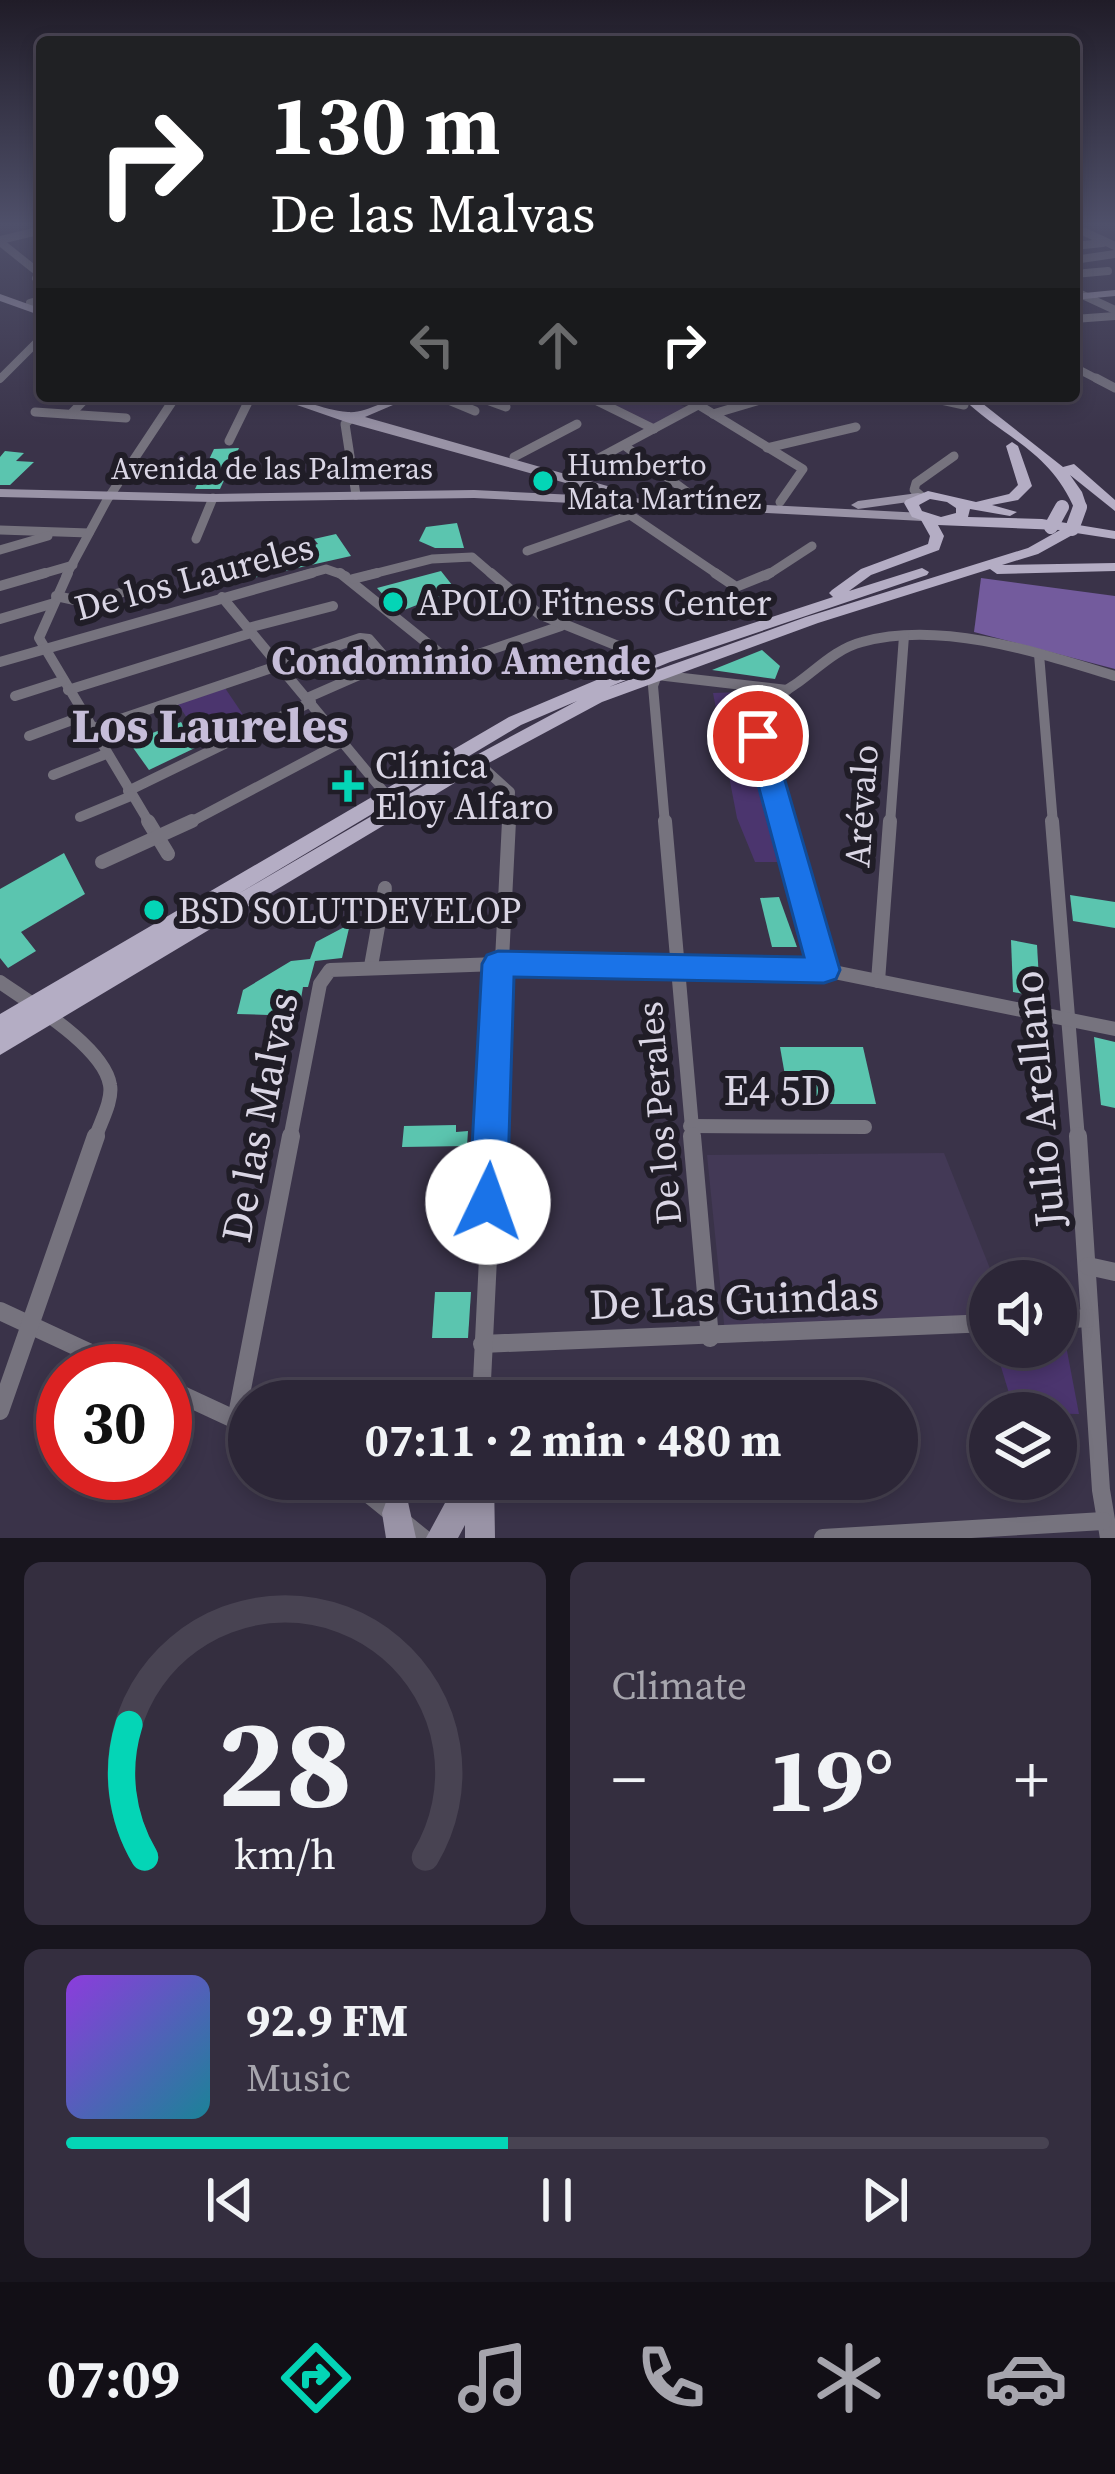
<!DOCTYPE html>
<meta charset="utf-8">
<style>
:root{--surface:#2c2637;--page:#342e3f;--text:#f1f3f6;--muted:#a6a5ad;--line:#484352;--accent:#04d5b6}
body{margin:0;font-family:"Source Serif 4",serif;background:var(--page);color:var(--text);height:100vh;display:flex;flex-direction:column;font-size:45px;white-space:nowrap}
*{box-sizing:border-box;margin:0}
p{font-size:39px;color:var(--muted)}
.icon{flex:none;width:66px;height:66px;fill:none;stroke:currentColor;stroke-width:2;stroke-linecap:round;stroke-linejoin:round}
.map{position:relative;height:1538px;overflow:hidden}
.side{display:flex;flex-direction:column;gap:24px;padding:24px;background:#18151e;flex:1}
.side>*{flex:none}
.top-card{position:absolute;left:36px;top:36px;width:1044px;height:366px;border-radius:12px;box-shadow:0 6px 18px #0003,0 0 0 3px var(--line);background:#202124;color:#fff;overflow:hidden}
.tools{position:absolute;left:969px;top:1260px;display:grid;gap:24px}
.tools a{display:grid;place-items:center;width:108px;height:108px;border-radius:50%;background:var(--surface);box-shadow:0 6px 18px #0003,0 0 0 3px var(--line);font-size:60px}
.speed{position:absolute;left:36px;top:1344px;display:flex;gap:24px;font-size:60px;font-weight:700;text-align:center}
.speed>*{display:grid;place-content:center;width:156px;height:156px;border-radius:50%;background:var(--surface);box-shadow:0 6px 18px #0003,0 0 0 3px var(--line);line-height:1}
.speed .limit{border:18px solid #d22;background:#fff;color:#111}
.pin{position:absolute;display:grid;place-items:center;width:102px;height:102px;color:#fff;margin:-51px;border:6px solid #fff;border-radius:50%;box-shadow:0 3px 12px #0007}
.me{position:absolute;width:132px;margin:-66px;rotate:3deg;stroke-linejoin:round;filter:drop-shadow(0 0 9px #0008)}
.turn{display:flex;align-items:center;gap:42px;height:252px;padding:0 36px;font-size:54px}
.turn .icon{width:156px;height:156px;stroke-width:2.5}
.turn b{display:block;font-size:84px;line-height:102px}
.lanes{display:flex;align-items:center;height:114px;padding:0 36px;background:#0003;justify-content:center;gap:60px;direction:ltr}
.lanes .off{opacity:.35}
.big{font-size:90px;font-weight:700;line-height:1.1}
.side .tile{flex:1;display:flex;flex-direction:column;justify-content:center;gap:18px;min-width:0;padding:0 42px;border-radius:18px;background:var(--page)}
.side .dial{align-items:center;gap:0}
.dial svg{height:312px;overflow:visible;fill:none;stroke:var(--line);stroke-width:7;stroke-linecap:round;text-anchor:middle}
.dial text{fill:var(--text);stroke:none}
.song{display:flex;align-items:center;gap:36px}
.cover{width:144px;height:144px;border-radius:18px;background:linear-gradient(135deg,hsl(270 70% 55%),hsl(190 70% 35%))}
.played{height:12px;border-radius:6px;background:linear-gradient(90deg,var(--accent) 45%,var(--line) 45%)}
.keys{display:flex;justify-content:space-around;direction:ltr}
.heat{display:flex;justify-content:space-between;align-items:center;font-size:66px;direction:ltr}
.side .tiles{flex:1;display:grid;gap:24px;grid-template-columns:1fr 1fr}
.tile:last-child{grid-column:span 2}
.trip{position:absolute;left:228px;top:1380px;width:690px;height:120px;border-radius:60px;background:var(--surface);box-shadow:0 6px 18px #0003,0 0 0 3px var(--line);font-weight:700;line-height:120px;text-align:center}
.tab-bar{display:flex;height:192px;justify-content:space-around;align-items:center;background:#120f16;color:var(--muted)}
.tab-bar .icon{width:84px;height:84px}
.tab-bar .selected{color:var(--accent)}
.tab-bar b{font-size:54px;color:var(--text)}
.map>svg:first-child{display:block}
</style>
<div class="map">
<svg width="1115" height="1538" viewBox="0 0 1115 1538">
<rect width="100%" height="100%" fill="#3a3349"/>
<!-- built -->
<g fill="#433956">
<path d="M663,396l24,12 -32,18 -59,-28z"/>
<path d="M944,1153l51,128h-5v37l-264,25 -19,-188z"/>
</g>
<!-- green -->
<g fill="#4b356e">
<path d="M225,688l25,37 -44,23 -28,-44z"/>
<path d="M740,692l22,2 -15,20 2,10 33,138h-27l-18,-44 -24,-125z"/>
<path d="M1064,1335l15,79 -64,-1 -20,-66h61v-11z"/>
</g>
<!-- forest -->
<path fill="#735b9d" d="M981,578l134,18v73l-141,-37z"/>
<!-- building -->
<g fill="#5bc5af">
<path d="M239,448l-19,41h-25l19,-40z"/>
<path d="M5,451l19,2 -8,8 18,1 -24,23h-10v-28z"/>
<path d="M457,523l7,25h-29l-16,-7 7,-14z"/>
<path d="M336,534l15,22 -125,28 -9,-18 101,-22 -4,-5z"/>
<path d="M441,571l15,19 -52,20 -11,-15 -8,2 -8,-9z"/>
<path d="M762,650l18,16 -5,13 -63,-9z"/>
<path d="M181,722l16,25 -48,23 -20,-28z"/>
<path d="M64,853l21,41 -64,38 15,19 -28,17 -8,-10v-69z"/>
<path d="M1070,895l45,7v26l-42,-7z"/>
<path d="M779,897l18,50h-25l-12,-49z"/>
<path d="M350,924l-8,34 -27,3 -7,26h-5l-5,29 -61,-2 6,-24 48,-29 19,-2 6,-17z"/>
<path d="M1011,940l26,5 3,52 -27,-5z"/>
<path d="M1094,1037l21,5v66l-14,-3z"/>
<path d="M780,1047h83l13,57h-86z"/>
<path d="M456,1125v7l12,-1 -1,15 -65,1 2,-21z"/>
<path d="M435,1292h36l-3,46h-36z"/>
</g>
<g fill="none" stroke-linecap="round" stroke-linejoin="round">
<!-- street-far4 -->
<g stroke="#76737e" stroke-width="8">
<path d="M1074,227l41,19"/>
<path d="M0,240l42,-10"/>
<path d="M0,242l34,27"/>
<path d="M1074,246l29,-3"/>
<path d="M1074,260l41,-6"/>
<path d="M1074,274l34,-3"/>
<path d="M36,278l6,2"/>
<path d="M1074,291l41,19"/>
<path d="M30,303l12,-3"/>
<path d="M1074,319l41,-3"/>
<path d="M1074,367l27,14"/>
<path d="M0,379l42,-42"/>
</g>
<!-- street-far3 -->
<g stroke="#76737e" stroke-width="9">
<path d="M1096,378l19,10"/>
<path d="M123,396l19,1"/>
<path d="M439,396l36,15"/>
<path d="M476,396l30,11"/>
<path d="M587,396l67,33"/>
<path d="M684,396l119,73 -23,33"/>
<path d="M923,396l41,9"/>
<path d="M35,412l91,6"/>
<path d="M71,414l17,-18"/>
<path d="M713,414l60,-18"/>
<path d="M350,419l-5,5 11,71"/>
<path d="M229,441l22,-45"/>
<path d="M625,446l69,51"/>
<path d="M767,448l89,-21"/>
<path d="M514,457l63,-33"/>
<path d="M571,473l127,-68"/>
<path d="M921,496l-7,-6 2,-7 38,-27"/>
<path d="M611,502l109,74"/>
<path d="M0,530l89,3"/>
<path d="M196,539l17,-41"/>
<path d="M0,550l48,-14"/>
<path d="M527,551l103,-36"/>
<path d="M35,576l38,-11"/>
<path d="M66,576l41,-76 69,-104"/>
<path d="M301,576l25,-7 20,7"/>
<path d="M365,576l67,-17 40,-2 22,19"/>
<path d="M766,576l46,-30"/>
</g>
<!-- street-far2 -->
<g stroke="#76737e" stroke-width="10">
<path d="M68,573l-29,65 111,186"/>
<path d="M340,573l112,90 109,-37"/>
<path d="M491,573l48,41 79,32 39,29 130,15"/>
<path d="M715,573l21,14 34,-14"/>
<path d="M353,579l24,-6"/>
<path d="M0,586l45,-13"/>
<path d="M56,596l28,6 79,-20"/>
<path d="M222,597l171,206"/>
<path d="M0,619l51,-15"/>
<path d="M248,628l85,-22"/>
<path d="M1039,654l14,170"/>
<path d="M0,662l312,-89"/>
<path d="M657,675l-4,11 12,138"/>
<path d="M68,690l183,-57"/>
<path d="M15,696l47,-15"/>
<path d="M91,729l269,-91 9,1 20,23 -82,36"/>
<path d="M29,736l54,-20"/>
<path d="M477,762l33,30 -2,32"/>
<path d="M53,775l53,-21"/>
<path d="M128,791l183,-89"/>
<path d="M80,817l51,-21"/>
<path d="M187,824l155,-82"/>
<path d="M783,824c-8,-29 -28,-68 -26,-98 2,-23 27,-33 43,-45 19,-14 38,-33 62,-39 79,-22 178,11 253,34"/>
<path d="M890,824l14,-188"/>
</g>
<!-- street-far1 -->
<g stroke="#76737e" stroke-width="14">
<path d="M148,821l20,33"/>
<path d="M665,821l28,318"/>
<path d="M782,821l42,149"/>
<path d="M1052,821l26,318"/>
<path d="M102,862l90,-41"/>
<path d="M371,966l14,-78"/>
<path d="M878,981l12,-160"/>
<path d="M0,982c30,21 104,65 110,103 3,16 -10,38 -15,54"/>
<path d="M690,1126l175,1"/>
<path d="M290,1139l30,-155 10,-14 168,-6 326,6 291,59"/>
<path d="M493,1139l16,-318"/>
</g>
<!-- street -->
<g stroke="#76737e" stroke-width="18">
<path d="M692,1136l18,202"/>
<path d="M1078,1136l23,354 8,48"/>
<path d="M1088,1266l27,6"/>
<path d="M0,1311l129,60"/>
<path d="M1056,1320l33,-2"/>
<path d="M482,1344l508,-21"/>
<path d="M165,1387l84,39"/>
<path d="M481,1401l13,-265"/>
<path d="M0,1411l96,-275"/>
<path d="M236,1420l55,-284"/>
<path d="M350,1479l73,59"/>
<path d="M823,1538l280,-17"/>
</g>
<!-- secondary -->
<g fill="#9993a6" fill-rule="evenodd">
<path d="M1115,290v6l-41,4v-6z"/>
<path d="M0,294l42,15v7l-42,-15z"/>
<path d="M271,396c28,0 50,14 77,16 18,2 42,-16 66,-16l-49,21 267,76v5l291,15 7,4 -7,4 -449,-23 -261,4 -213,-5v-8l213,5 261,-4 142,7 -270,-75z"/>
<path d="M918,493l5,1v6l-65,9 -7,-4 7,-4z"/>
<path d="M458,1479h36l1,59h-30v-13l-7,13h-32z"/>
<path d="M397,1498l11,4 8,36h-30l-4,-25 4,-11z"/>
</g>
<!-- primary -->
<g fill="#b4adc4" fill-rule="evenodd">
<path d="M960,396h13l90,71 11,-3 41,36v11l-45,-36 12,17 5,15 -7,4 -5,-1c-25,-60 -72,-72 -115,-114z"/>
<path d="M1012,442l6,4 14,40 -14,14 -26,5 25,7 -7,4 -40,-7 -2,8 74,2 73,12v8l-39,-6 -38,21 -36,11 113,-2v8l-118,3 -7,-5 -172,54 -216,79 -119,64 -483,289v-41l509,-297 149,-63 175,-57 -4,-4 3,-3 29,-21 67,-25 2,-8 -9,-16 -9,-3 -8,-14 2,-3 22,-9 48,11 33,-8 9,-9 -12,-39zM930,499l17,3 9,6v5l-15,4 -19,-6 -3,-6zM938,525l122,5 -32,18 -222,69 -197,70 61,-25 257,-87 2,-3 -7,-4 -73,23 22,-16 68,-25 5,-14zM577,701l-106,57 -233,136 283,-169z"/>
</g>
<!-- primary-bridge -->
<g stroke="#b4adc4" stroke-width="14">
<path d="M1051,527l11,-20"/>
<path d="M1072,529l8,-22"/>
</g>
</g>
<!-- sky -->
<linearGradient id="sky" x2="0" y2="1"><stop stop-color="#201c28"/><stop offset="0.51" stop-color="#4f506a"/><stop offset="1" stop-color="#4f506a" stop-opacity="0"/></linearGradient>
<rect width="1115" height="441" fill="url(#sky)"/>
<!-- route -->
<path fill="#1a73e8" stroke="#114b97" stroke-width="3" d="M758,728l14,8 68,234 -4,9 -12,4 -310,-6 -7,225 -5,13 -14,5 -13,-5 -6,-13 13,-238 5,-9 11,-4 306,6 -59,-221z"/>
<!-- markers -->
<g fill="#04d5b6" stroke="#201d27" stroke-width="4.5">
<circle cx="543" cy="481" r="12"/>
<circle cx="393" cy="602" r="12"/>
<path d="M342 768h12v12h12v12h-12v12h-12v-12h-12v-12h12z"/>
<circle cx="154" cy="910" r="12"/>
</g>
<g text-anchor="middle" dominant-baseline="central" stroke-width="12" stroke-linejoin="round" paint-order="stroke">
<!-- far-poi labels -->
<g font-size="30" fill="#dad6e5" stroke="#201d27" text-anchor="start">
<text x="567" y="464">Humberto<tspan x="567" dy="34">Mata Martínez</tspan></text>
</g>
<!-- far-street labels -->
<g font-size="30" fill="#dad6e5" stroke="#201d27">
<text x="272" y="468">Avenida de las Palmeras</text>
</g>
<!-- street labels -->
<g font-size="36" fill="#dad6e5" stroke="#201d27">
<text transform="translate(194 577) rotate(-15)">De los Laureles</text>
<text transform="translate(861 806) rotate(-86)">Arévalo</text>
<text transform="translate(659 1113) rotate(-95)">De los Perales</text>
</g>
<!-- poi labels -->
<g font-size="36" fill="#dad6e5" stroke="#201d27" text-anchor="start">
<text x="417" y="602">APOLO Fitness Center</text>
<text x="375" y="765">Clínica<tspan x="375" dy="41">Eloy Alfaro</tspan></text>
<text x="178" y="910">BSD SOLUTDEVELOP</text>
</g>
<!-- neighbourhood labels -->
<g font-size="39" font-weight="bold" fill="#c6bdd9" stroke="#201d27">
<text x="461" y="660">Condominio Amende</text>
</g>
<!-- near-street labels -->
<g font-size="42" fill="#dad6e5" stroke="#201d27">
<text x="777" y="1090">E4 5D</text>
<text transform="translate(1038 1099) rotate(-95)">Julio Arellano</text>
<text transform="translate(259 1117) rotate(-79)">De las Malvas</text>
<text transform="translate(734 1299) rotate(-2)">De Las Guindas</text>
</g>
<!-- district labels -->
<g font-size="48" font-weight="bold" fill="#c6bdd9" stroke="#201d27">
<text x="210" y="725">Los Laureles</text>
</g>
</g>
</svg>
<div class="tools">
<a><svg class="icon" aria-label="sound" viewBox="0 0 24 24"><path d="M4 9h4l5-4v14l-5-4H4zM17 9q2 3 0 6"/></svg></a>
<a><svg class="icon" aria-label="layers" viewBox="0 0 24 24"><path d="M12 4l9 5-9 5-9-5zM3 14l9 5 9-5"/></svg></a>
</div>
<div class="speed"><div class="limit">30</div></div>
<div class="pin" style="left:758px;top:736px;background:#d93025"><svg class="icon" aria-label="arrive" viewBox="0 0 24 24"><path d="M6 21V4h12l-3 4 3 4H6"/></svg></div>
<svg class="me" style="left:488px;top:1202px" viewBox="-20 -20 40 40"><circle r="19" fill="#fff"/><path d="M0-13L10 11 0 6-10 11z" fill="#1a73e8"/></svg>
<div class="trip">07:11 · 2 min · 480 m</div>
<div class="top-card">
<div class="turn"><svg class="icon" aria-label="right" viewBox="0 0 24 24"><path d="M7 20v-9h11M14 6l5 5-5 5"/></svg><div><b>130 m</b>De las Malvas</div></div>
<div class="lanes"><svg class="icon off" aria-label="left" viewBox="0 0 24 24"><path d="M17 20v-9H6M10 6l-5 5 5 5"/></svg><svg class="icon off" aria-label="ahead" viewBox="0 0 24 24"><path d="M12 20V5M6 11l6-6 6 6"/></svg><svg class="icon" aria-label="right" viewBox="0 0 24 24"><path d="M7 20v-9h11M14 6l5 5-5 5"/></svg></div>
</div>
</div>
<section class="side">
<div class="tiles">
<div class="tile dial"><svg viewBox="0 0 100 80">
<path d="M14 69A42 42 0 1 1 86 69"/>
<path d="M14 69A42 42 0 0 1 10 35" stroke="#04d5b6"/>
<text x="50" y="56" font-size="32" font-weight="700">28</text>
<text x="50" y="72" font-size="11">km/h</text>
</svg></div>
<div class="tile"><p>Climate</p>
<div class="heat"><a>−</a><b class="big">19°</b><a>+</a></div>
</div>
<div class="tile">
<div class="song"><i class="cover"></i><div><b>92.9 FM</b><p>Music</p></div></div>
<div class="played"></div>
<div class="keys"><svg class="icon" aria-label="previous" viewBox="0 0 24 24"><path d="M18 5L8 12l10 7zM5 5v14"/></svg><svg class="icon" aria-label="pause" viewBox="0 0 24 24"><path d="M8 5v14M16 5v14"/></svg><svg class="icon" aria-label="next" viewBox="0 0 24 24"><path d="M6 5l10 7-10 7zM19 5v14"/></svg></div>
</div>
</div>
</section>
<nav class="tab-bar">
<b>07:09</b>
<svg class="icon selected" aria-label="directions" viewBox="0 0 24 24"><path d="M12 3l9 9-9 9-9-9zM9 14v-3h6M13 9l2 2-2 2"/></svg>
<svg class="icon" aria-label="music" viewBox="0 0 24 24"><path d="M9 18V5l10-2v13"/><circle cx="6" cy="18" r="3"/><circle cx="16" cy="16" r="3"/></svg>
<svg class="icon" aria-label="phone" viewBox="0 0 24 24"><path d="M5 4h4l2 5-3 2q2 4 5 5l2-3 5 2v4C11 20 4 13 5 4z"/></svg>
<svg class="icon" aria-label="climate" viewBox="0 0 24 24"><path d="M12 3v18M4 7l16 10M4 17L20 7"/></svg>
<svg class="icon" aria-label="car" viewBox="0 0 24 24"><path d="M5 17H2v-5l4-1 3-4h7l3 4 3 1v5h-3M9 17h6M6 11h13"/><circle cx="7" cy="17" r="2"/><circle cx="17" cy="17" r="2"/></svg>
</nav>
